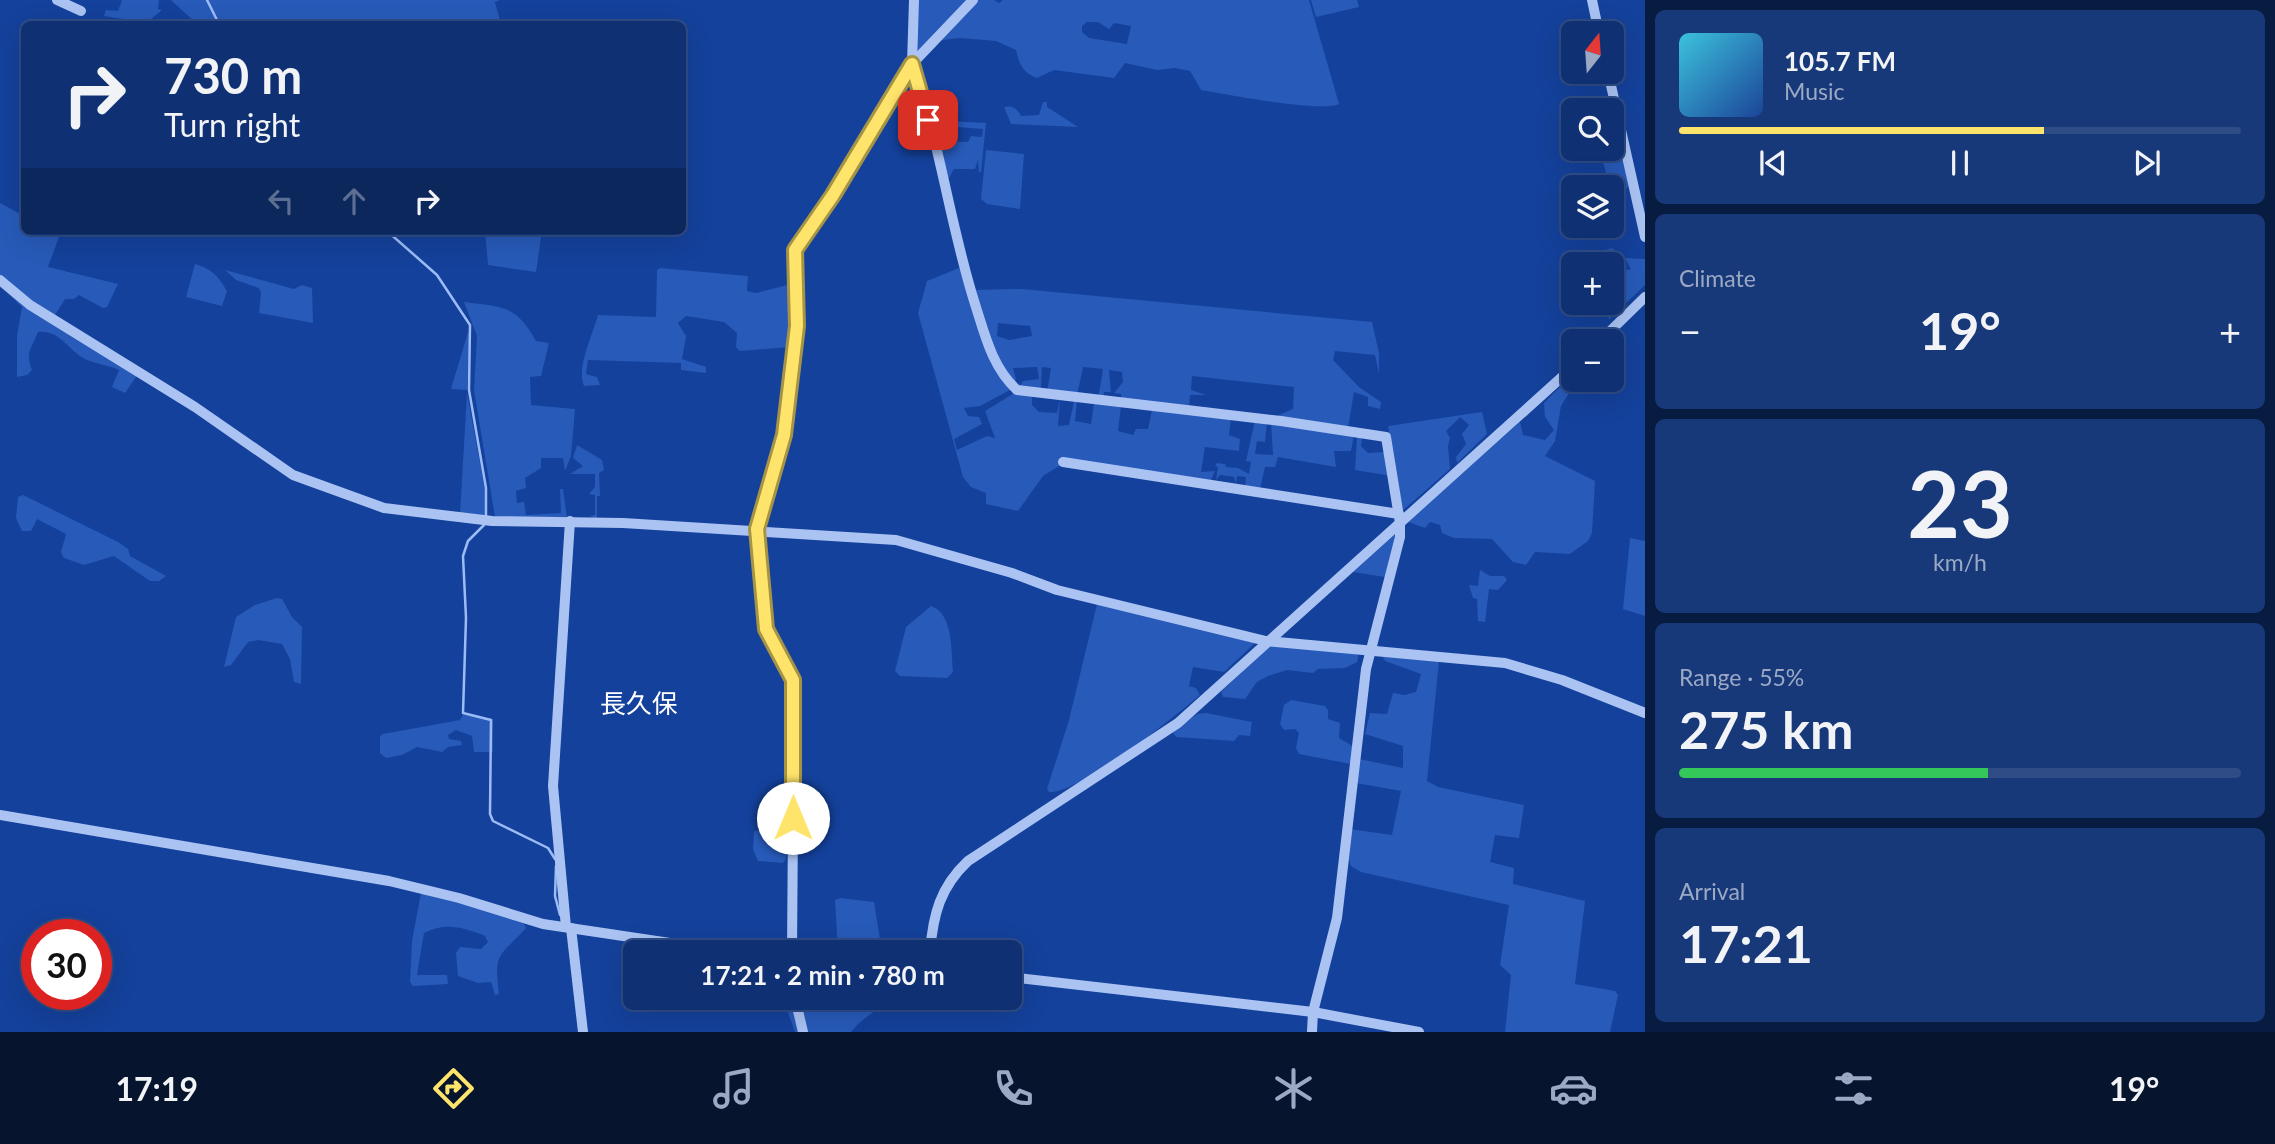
<!DOCTYPE html>
<meta charset="utf-8">
<style>
:root{--surface:#0f3174;--page:#183979;--text:#f1f3f6;--muted:#9ba9c5;--line:#2f4c86;--accent:#ffe46c}
body{margin:0;font-family:Lato,"Noto Sans JP",sans-serif;background:var(--page);color:var(--text);height:100vh;display:flex;flex-direction:column;font-size:26px;white-space:nowrap}
*{box-sizing:border-box;margin:0}
p{font-size:23px;color:var(--muted)}
.icon{flex:none;width:38px;height:38px;fill:none;stroke:currentColor;stroke-width:2;stroke-linecap:round;stroke-linejoin:round}
.map{position:relative;flex:1;overflow:hidden}
.sheet{display:flex;flex-direction:column;gap:10px;padding:10px;background:#081b40;width:630px}
.sheet>*{flex:none}
.guide{position:absolute;left:21px;top:21px;width:665px;height:214px;border-radius:10px;box-shadow:0 7px 28px #0002,0 0 0 2px var(--line);background:#0f3174;color:var(--text);overflow:hidden}
.needle{width:46px;rotate:17deg}
.buttons{position:absolute;left:1561px;top:21px;display:grid;gap:14px}
.buttons a{display:grid;place-items:center;width:63px;height:63px;border-radius:10px;background:var(--surface);box-shadow:0 7px 28px #0002,0 0 0 2px var(--line);font-size:35px}
.speed{position:absolute;left:21px;top:919px;display:flex;gap:14px;font-size:35px;font-weight:700;text-align:center}
.speed>*{display:grid;place-content:center;width:91px;height:91px;border-radius:50%;background:var(--surface);box-shadow:0 7px 28px #0002,0 0 0 2px var(--line);line-height:1}
.speed .limit{border:10px solid #d22;background:#fff;color:#111}
.pin{position:absolute;display:grid;place-items:center;width:60px;height:60px;color:#fff;margin:-30px;border-radius:14px;box-shadow:0 4px 10px #0006}
.me{position:absolute;width:77px;margin:-38px;rotate:0deg;stroke-linejoin:round;filter:drop-shadow(0 0 5px #0008)}
.turn{display:flex;align-items:center;gap:24px;height:147px;padding:0 28px;font-size:32px}
.turn .icon{width:91px;height:91px;stroke-width:2.5}
.turn b{display:block;font-size:49px;line-height:60px}
.lanes{display:flex;align-items:center;height:66px;padding:0 28px;background:#0003;justify-content:center;gap:35px;direction:ltr}
.lanes .off{opacity:.35}
.big{font-size:52px;font-weight:700;line-height:1.1}
.sheet .tile{flex:1;display:flex;flex-direction:column;justify-content:center;gap:10px;min-width:0;padding:0 24px;border-radius:10px;background:var(--page)}
.sheet .dial{align-items:center;gap:0}
.dial b{font-size:91px;line-height:1}
.song{display:flex;align-items:center;gap:21px}
.cover{width:84px;height:84px;border-radius:10px;background:linear-gradient(135deg,hsl(190 70% 55%),hsl(220 70% 35%))}
.played{height:7px;border-radius:4px;background:linear-gradient(90deg,var(--accent) 65%,var(--line) 65%)}
.keys{display:flex;justify-content:space-around;direction:ltr}
.heat{display:flex;justify-content:space-between;align-items:center;font-size:38px;direction:ltr}
.charge{height:10px;border-radius:5px;background:linear-gradient(90deg,#34c759 55%,var(--line) 0)}
.trip{position:absolute;left:623px;top:940px;width:399px;height:70px;border-radius:10px;background:var(--surface);box-shadow:0 7px 28px #0002,0 0 0 2px var(--line);font-weight:700;line-height:70px;text-align:center}
.tabs{display:flex;height:112px;justify-content:space-around;align-items:center;background:#06142e;color:var(--muted)}
.tabs .icon{width:49px;height:49px}
.tabs .current{color:var(--accent)}
.tabs b{font-size:32px;color:var(--text)}
main{display:flex;flex:1;min-height:0}
.map>svg:first-child{display:block}
</style>
<main>
<div class="map">
<svg width="1645" height="1032" viewBox="0 0 1645 1032">
<rect width="100%" height="100%" fill="#14419b"/>
<!-- green -->
<g fill="#275ab9" fill-rule="evenodd">
<path d="M122,0h37l-1,9 4,1 -17,14h-16l1,-4 -26,-4 2,-6 12,1z"/>
<path d="M171,0h329l-5,2 6,22h-304z"/>
<path d="M911,0h83l5,3 4,-3h306l30,104c-16,9 -115,-10 -138,-14l-11,-19 -15,-3 -18,2 -32,-7 -11,15 -60,-8 -17,8c-14,-5 -18,-14 -21,-28l-20,-9 -36,-3 -18,2 -24,17zM1087,22h11l11,7 5,-6 17,3 -4,18 -38,-6 -7,-6v-6z"/>
<path d="M1311,0h46l2,7 -43,10z"/>
<path d="M1043,102h4v5l31,20 -67,-3 -7,-17c9,-2 13,2 17,9l18,-1z"/>
<path d="M929,120l57,3 -5,49h-2l-1,-12 -3,9h-21l-5,9 -5,1 -8,-47 6,9 26,1 3,-6 11,1 1,-8 -52,-4z"/>
<path d="M986,150l38,4 -4,55 -33,-5 -6,-5z"/>
<path d="M1612,156l1,3 11,-3 4,31 -3,1 -2,-7 -14,4 -7,-27z"/>
<path d="M0,203l24,13v15h30l6,3 -12,33 70,17 -11,23 -4,1 -24,-13 -5,4h-9l-10,16 83,59 -13,19 -13,-6 7,-17c-10,-5 -23,-6 -32,-10 -19,-8 -25,-30 -49,-28 -7,18 -13,20 -6,38l-5,5 -10,2v-41l5,-29 -22,-21z"/>
<path d="M485,231h57l-6,41 -48,-7z"/>
<path d="M1613,248l6,24 12,-3 -6,-11 20,1v26l-36,34 -6,-16h9v-39h-19l-3,-10z"/>
<path d="M195,264c18,6 22,11 32,27l-5,15 -36,-9z"/>
<path d="M660,268l88,8 -1,15 9,2 35,-9 5,21 -6,42 -50,4 -4,-4 1,-14 -13,-11 -38,-6 -8,7 8,13 -4,23 24,8v6l-25,-3v-7l-93,-3 -2,14 11,3 3,8 -16,1c-8,-18 9,-52 14,-71l58,2 1,-47z"/>
<path d="M959,268l10,22 53,-1 350,33 7,31v21l-4,-19 -40,-4 -2,9 26,27 22,15 -1,7 -12,-3v-9l-14,-5 -6,36 6,7 -3,16h-17l2,16 -58,-10 -3,10h-10l-5,22 -15,-3 1,-9 -9,-1 -1,8 -2,-7 -14,-2 -4,5 2,-13 -3,-1 2,-3 8,1 1,3 12,1 11,6 2,-12 -5,-1 9,-41 12,2 -2,20 -8,-1 -2,13 18,1 -2,-32 8,-8 14,-6 1,-22 -102,-11 -1,14 15,5h-16l-1,13 15,2 3,-5v7l-85,-10 -1,-8 -7,-1 9,-11 -1,-10 -13,-2 2,22h-7l-1,8 -5,-1 5,-30 -20,-2 -6,29 -30,-4 4,-24 -9,-1 -1,23 -22,-3 4,-6 16,-2 -2,-12 -24,1 3,11 -4,10 -32,17 -16,2 4,8 11,1 3,7 -28,15 3,11 30,-14 8,2 -10,-27 31,-19 16,4v9l7,7 18,1 3,-15 -2,28 11,-1 5,-24h3l-2,20 16,3 3,-21 27,3 -3,25 15,4 3,-6h12l4,-19 79,8 -2,17 11,4 -1,12 -34,-4 -4,25 14,-1 -4,9 -142,-20 -26,16 -25,35 -32,-7v-11l-15,-6 -8,-10 -45,-164 9,-32zM998,323l32,3 2,10 -23,4 -12,-4z"/>
<path d="M225,270l69,19 8,-4 10,3 1,35 -54,-10 2,-20 -2,-5 -23,-8z"/>
<path d="M464,302c39,5 52,3 72,39l13,2 -8,33 -11,1 1,28 44,4 -4,47 -6,15 -2,-13h-22v10l-16,10 1,10 -10,3 1,12 7,-1 2,13 35,-2 -1,-24h3l4,29 -72,-1 -21,-127 3,-54z"/>
<path d="M468,332l2,6 -3,52 -16,-1z"/>
<path d="M1573,374v6h4l-16,26 -6,35 -10,15 50,25 -3,52 -4,8 -18,13 -35,-2 -9,13 -13,-3 -21,-23 -38,-1 -12,-5 -2,-8 -10,-3 -5,6 -17,-6 112,-100 3,13 22,5 9,-10 -9,-13 -1,-14z"/>
<path d="M467,393l18,97v27l-25,-3z"/>
<path d="M1482,412l5,22 -30,29 -1,-6 10,-13 -4,-10 7,-9 -9,-8 -14,14 4,7 -2,8 2,23 -48,42 -14,-85z"/>
<path d="M1357,437h5l-1,9 7,7 16,-1 7,24 -36,-6z"/>
<path d="M577,445l25,15 2,10 -5,3 1,23h-3v24l-7,-4 5,-1v-20l-6,-1 6,-7v-13h-25l13,-8 -10,-8z"/>
<path d="M23,495l95,47 10,7 2,7 36,20 -7,5h-9l-36,-25 -30,9 -20,-7 -3,-6 5,-18 -29,-15 -6,12h-9l-6,-13 2,-21z"/>
<path d="M1394,535l4,2 -13,40 -32,-5z"/>
<path d="M1630,538l15,3v75l-22,-7z"/>
<path d="M1480,570l10,6h14l3,4 -9,10 -9,-1 -4,33 -7,-1 -1,-22 -4,-1 -4,-13 9,1z"/>
<path d="M277,598l5,1 10,18 10,10 -1,57 -7,-2 -4,-23 -8,-15 -24,-4 -10,2 -17,23 -7,2 12,-50 19,-12z"/>
<path d="M1098,600l157,43 -31,29 -31,-5 -4,19 7,2 4,7c-25,21 -121,99 -151,97l-2,-3 22,-69z"/>
<path d="M931,606c23,8 20,46 22,66l-6,6 -47,-2 -5,-5 11,-44z"/>
<path d="M1274,641l85,11 -2,10 -12,6 -27,1 -5,4 -26,-3 -19,6 -11,6 -12,17 -22,-2 -2,-5z"/>
<path d="M1381,654l58,7 -12,120 11,6 86,18 -5,33 -24,-3 -5,27 24,6 -1,16 72,17 -10,83 40,7 3,4 -8,37h-105l6,-57 -11,-10 9,-60 -148,-33 -10,-6 -4,-13 2,-24 43,6 9,-44 -45,-8 3,-24 44,9v-22l-38,-12 5,-21 17,1 6,-21 11,2 12,-3 5,-18 -36,-13z"/>
<path d="M1291,700l34,6 3,4v9l12,4 -1,15 15,9 -3,17 -52,-10 -3,-6 3,-15 -4,-4 -11,1 -4,-6 4,-19z"/>
<path d="M1206,713l46,9 -2,14 -11,-1 -5,6 -58,-4 -3,-4v-4l25,-15z"/>
<path d="M463,715l30,4v33h-19l-2,-16 -16,-6 -8,5 1,4 12,2 1,4 -14,2 -6,5 -25,-5 -15,8 -16,3 -6,-5v-17l3,-2 77,-14z"/>
<path d="M779,788l10,2 -3,69 -3,4 -25,-2 -5,-12 1,-18 13,-2 1,-34z"/>
<path d="M421,893l42,9 61,22 2,4c-28,31 -32,23 -27,66l-4,1 -4,-13 -13,1 -20,-7 -2,-23 4,-6 21,2 7,-7 -3,-6c-22,-9 -40,-14 -61,-3l-7,42h30l1,9 -35,2 -3,-4 2,-41z"/>
<path d="M840,898l34,4 8,50h-44l-3,-52z"/>
<path d="M787,998h100c-10,15 -25,19 -36,34h-56l-9,-25z"/>
</g>
<g fill="none" stroke-linecap="round" stroke-linejoin="round">
<!-- stream -->
<g stroke="#9cbcf6" stroke-width="2.5">
<path d="M207,0l12,24"/>
<path d="M387,231l50,44 33,50 -1,65 17,98v30"/>
<path d="M484,525l-16,16 -5,15 3,62 -3,95 28,7 -1,94 3,7 55,27 7,11"/>
<path d="M556,866l-1,30 5,19"/>
</g>
<!-- minor -->
<g stroke="#aac3f3" stroke-width="10">
<path d="M57,0l24,11"/>
<path d="M1592,0l7,33"/>
<path d="M912,64c28,77 38,162 63,240 10,31 17,63 42,86l264,31 105,16 14,86v14l-34,132 -29,249 -24,94 -1,20"/>
<path d="M912,64l61,-64"/>
<path d="M1608,72l37,165"/>
<path d="M0,280l30,25 165,102 98,68 91,33 108,13 131,2 273,17 116,33 45,17 209,51 239,22 57,17 83,33"/>
<path d="M1600,341l45,-44"/>
<path d="M1063,462l336,52"/>
<path d="M0,815l389,66 70,17 84,26 187,28"/>
<path d="M566,927l-13,-141 17,-265"/>
<path d="M571,928l12,104"/>
<path d="M792,952l2,-262 -1,-10 -27,-51 -9,-100 27,-94 13,-109 -2,-77 38,-54 79,-131 2,-64"/>
<path d="M930,952c3,-37 10,-65 38,-91l210,-138 395,-356"/>
<path d="M1010,977l303,35 106,20"/>
<path d="M795,998l8,34"/>
</g>
</g>
<g fill="none" stroke-linecap="round" stroke-linejoin="round">
<defs>
<path id="route" d="M793,818v-138l-27,-51 -9,-100 27,-94 13,-109 -2,-76 38,-55 79,-131 16,56"/>
</defs>
<!-- route casing -->
<use href="#route" stroke="#a69446" stroke-width="18"/>
<!-- route -->
<use href="#route" stroke="#ffe46c" stroke-width="12"/>
</g>
<g text-anchor="middle" dominant-baseline="central" stroke-width="7" stroke-linejoin="round" paint-order="stroke">
<!-- neighbourhood labels -->
<g font-size="26" fill="#fff" stroke="#14419b">
<text x="639" y="703">長久保</text>
</g>
</g>
</svg>
<div class="buttons">
<a><svg class="needle" viewBox="-14 -14 28 28"><path d="M0-13l5 13h-10z" fill="#e53935"/><path d="M0 13l5-13h-10z" fill="#9ba9c5"/></svg></a>
<a><svg class="icon" aria-label="search" viewBox="0 0 24 24"><circle cx="10" cy="10" r="6"/><path d="M15 15l6 6"/></svg></a>
<a><svg class="icon" aria-label="layers" viewBox="0 0 24 24"><path d="M12 4l9 5-9 5-9-5zM3 14l9 5 9-5"/></svg></a>
<a>+</a>
<a>−</a>
</div>
<div class="speed"><div class="limit">30</div></div>
<div class="pin" style="left:928px;top:120px;background:#d93025"><svg class="icon" aria-label="arrive" viewBox="0 0 24 24"><path d="M6 21V4h12l-3 4 3 4H6"/></svg></div>
<svg class="me" style="left:793px;top:818px" viewBox="-20 -20 40 40"><circle r="19" fill="#fff"/><path d="M0-13L10 11 0 6-10 11z" fill="#ffe46c"/></svg>
<div class="trip">17:21 · 2 min · 780 m</div>
<div class="guide">
<div class="turn"><svg class="icon" aria-label="right" viewBox="0 0 24 24"><path d="M7 20v-9h11M14 6l5 5-5 5"/></svg><div><b>730 m</b>Turn right</div></div>
<div class="lanes"><svg class="icon off" aria-label="left" viewBox="0 0 24 24"><path d="M17 20v-9H6M10 6l-5 5 5 5"/></svg><svg class="icon off" aria-label="ahead" viewBox="0 0 24 24"><path d="M12 20V5M6 11l6-6 6 6"/></svg><svg class="icon" aria-label="right" viewBox="0 0 24 24"><path d="M7 20v-9h11M14 6l5 5-5 5"/></svg></div>
</div>
</div>
<section class="sheet">
<div class="tile">
<div class="song"><i class="cover"></i><div><b>105.7 FM</b><p>Music</p></div></div>
<div class="played"></div>
<div class="keys"><svg class="icon" aria-label="previous" viewBox="0 0 24 24"><path d="M18 5L8 12l10 7zM5 5v14"/></svg><svg class="icon" aria-label="pause" viewBox="0 0 24 24"><path d="M8 5v14M16 5v14"/></svg><svg class="icon" aria-label="next" viewBox="0 0 24 24"><path d="M6 5l10 7-10 7zM19 5v14"/></svg></div>
</div>
<div class="tile"><p>Climate</p>
<div class="heat"><a>−</a><b class="big">19°</b><a>+</a></div>
</div>
<div class="tile dial"><b>23</b><p>km/h</p></div>
<div class="tile"><p>Range · 55%</p><b class="big">275 km</b><div class="charge"></div></div>
<div class="tile"><p>Arrival</p><b class="big">17:21</b></div>
</section>
</main>
<nav class="tabs">
<b>17:19</b>
<svg class="icon current" aria-label="directions" viewBox="0 0 24 24"><path d="M12 3l9 9-9 9-9-9zM9 14v-3h6M13 9l2 2-2 2"/></svg>
<svg class="icon" aria-label="music" viewBox="0 0 24 24"><path d="M9 18V5l10-2v13"/><circle cx="6" cy="18" r="3"/><circle cx="16" cy="16" r="3"/></svg>
<svg class="icon" aria-label="phone" viewBox="0 0 24 24"><path d="M5 4h4l2 5-3 2q2 4 5 5l2-3 5 2v4C11 20 4 13 5 4z"/></svg>
<svg class="icon" aria-label="climate" viewBox="0 0 24 24"><path d="M12 3v18M4 7l16 10M4 17L20 7"/></svg>
<svg class="icon" aria-label="car" viewBox="0 0 24 24"><path d="M5 17H2v-5l4-1 3-4h7l3 4 3 1v5h-3M9 17h6M6 11h13"/><circle cx="7" cy="17" r="2"/><circle cx="17" cy="17" r="2"/></svg>
<svg class="icon" aria-label="filters" viewBox="0 0 24 24"><path d="M4 7h16M4 17h16"/><circle cx="9" cy="7" r="2"/><circle cx="15" cy="17" r="2"/></svg>
<b>19°</b>
</nav>
